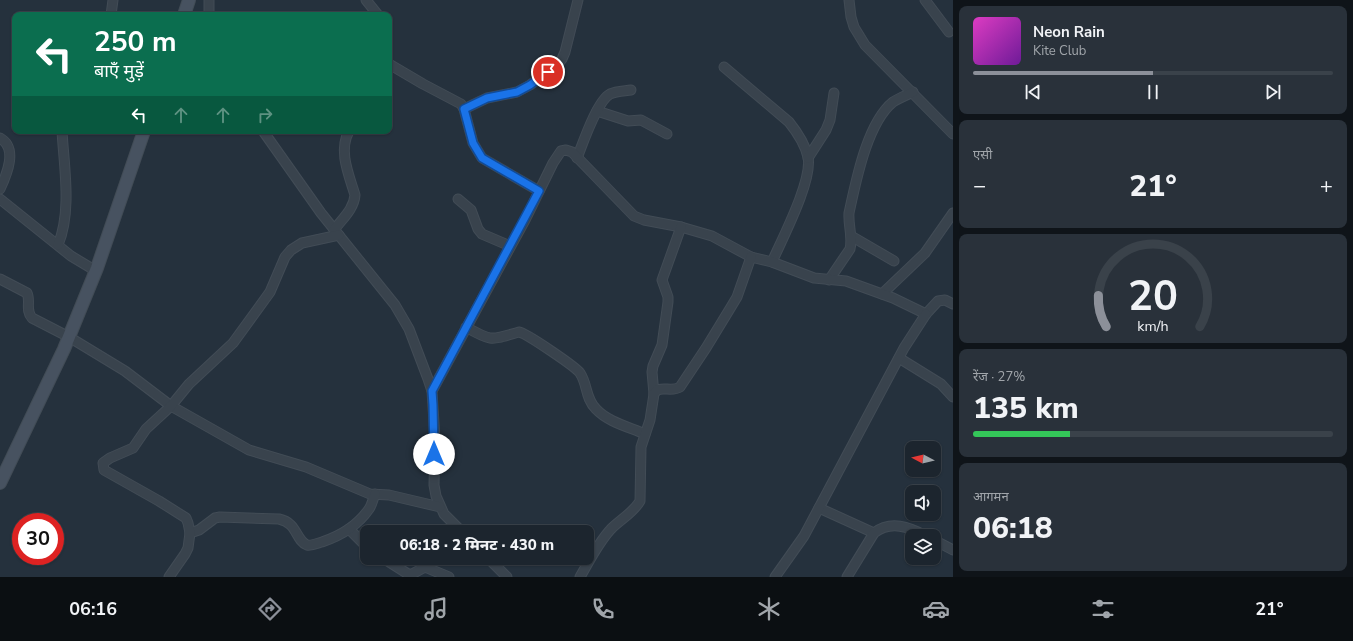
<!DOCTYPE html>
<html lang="hi">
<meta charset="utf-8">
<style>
:root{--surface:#1c252e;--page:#29313a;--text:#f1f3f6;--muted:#a0a5aa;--line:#3a424a;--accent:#8c9099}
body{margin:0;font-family:"Nunito Sans","Noto Sans Devanagari",sans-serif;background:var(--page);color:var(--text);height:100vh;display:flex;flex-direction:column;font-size:15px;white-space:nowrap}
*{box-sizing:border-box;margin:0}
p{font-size:13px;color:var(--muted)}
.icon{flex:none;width:22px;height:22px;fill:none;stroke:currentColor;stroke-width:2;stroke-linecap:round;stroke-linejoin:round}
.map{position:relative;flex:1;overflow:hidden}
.details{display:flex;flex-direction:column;gap:6px;padding:6px;background:#0f1419;width:400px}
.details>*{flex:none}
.banner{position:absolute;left:12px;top:12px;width:380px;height:122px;border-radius:8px;box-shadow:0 1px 3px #0004,0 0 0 1px var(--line);background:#0b6e4f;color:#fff;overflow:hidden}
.needle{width:26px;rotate:277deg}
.buttons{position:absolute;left:905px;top:441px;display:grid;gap:8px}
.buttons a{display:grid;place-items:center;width:36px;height:36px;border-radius:8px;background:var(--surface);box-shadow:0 1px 3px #0004,0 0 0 1px var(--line);font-size:20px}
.speed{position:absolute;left:12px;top:513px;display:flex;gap:8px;font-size:20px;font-weight:700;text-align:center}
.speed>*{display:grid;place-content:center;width:52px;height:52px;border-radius:50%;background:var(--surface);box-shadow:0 1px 3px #0004,0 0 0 1px var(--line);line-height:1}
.speed .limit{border:6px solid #d22;background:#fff;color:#111}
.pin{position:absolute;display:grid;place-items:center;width:34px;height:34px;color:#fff;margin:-17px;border:2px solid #fff;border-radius:50%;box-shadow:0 1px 4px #0007}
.me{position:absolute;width:44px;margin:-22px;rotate:0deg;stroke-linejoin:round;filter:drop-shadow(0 0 3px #0008)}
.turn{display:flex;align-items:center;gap:14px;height:84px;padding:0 16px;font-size:18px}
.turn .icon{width:52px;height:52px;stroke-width:2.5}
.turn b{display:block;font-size:28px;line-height:34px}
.lanes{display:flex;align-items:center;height:38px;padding:0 16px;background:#0003;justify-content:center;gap:20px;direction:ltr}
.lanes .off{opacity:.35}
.big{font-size:30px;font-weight:800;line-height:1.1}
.details .card{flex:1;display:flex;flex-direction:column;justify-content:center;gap:6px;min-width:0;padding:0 14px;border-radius:8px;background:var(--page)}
.details .dial{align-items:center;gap:0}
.dial svg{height:104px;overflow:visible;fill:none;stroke:var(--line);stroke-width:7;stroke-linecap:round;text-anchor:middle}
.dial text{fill:var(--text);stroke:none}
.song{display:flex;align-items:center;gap:12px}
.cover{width:48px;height:48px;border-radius:6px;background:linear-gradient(135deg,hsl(310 70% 55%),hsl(280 70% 35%))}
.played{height:4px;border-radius:2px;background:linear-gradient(90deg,var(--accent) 50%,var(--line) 50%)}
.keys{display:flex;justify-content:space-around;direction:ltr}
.heat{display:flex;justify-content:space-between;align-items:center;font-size:22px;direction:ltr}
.charge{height:6px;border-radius:3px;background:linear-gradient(90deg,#34c759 27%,var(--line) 0)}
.trip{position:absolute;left:360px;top:525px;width:234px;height:40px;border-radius:8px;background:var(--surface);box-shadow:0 1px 3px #0004,0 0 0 1px var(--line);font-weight:800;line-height:40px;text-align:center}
.menu{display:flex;height:64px;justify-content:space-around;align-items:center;background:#0b0f12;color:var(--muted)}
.menu .icon{width:28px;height:28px}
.menu .on{color:var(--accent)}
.menu b{font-size:18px;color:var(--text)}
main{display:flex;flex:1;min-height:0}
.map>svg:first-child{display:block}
</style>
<main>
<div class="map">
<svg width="953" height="577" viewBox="0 0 953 577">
<rect width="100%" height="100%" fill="#25313d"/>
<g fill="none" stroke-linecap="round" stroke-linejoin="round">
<defs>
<g id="street">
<path d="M209,0v15"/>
<path d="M366,0l12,15"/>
<path d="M849,0l2,17 3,10 11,18 88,89"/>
<path d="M925,0l24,32"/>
<path d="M111,15l2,-15"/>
<path d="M389,64l34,20 38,20 3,5 9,34 9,15 57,33"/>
<path d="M724,67l65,55c8,10 16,22 19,35 5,23 -26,82 -36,105"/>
<path d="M464,109l23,-11 30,-6 13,-7 27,-20 5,-6 3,-7 13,-52"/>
<path d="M597,111l31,10 13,-1 26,14"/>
<path d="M263,131l58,82 74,92 14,24 19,50 4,12 3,48 -1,46 2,11 8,18 18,18"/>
<path d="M0,138c18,10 7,36 0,51"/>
<path d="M577,158c6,-15 20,-57 33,-64 6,-3 15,-3 21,-4"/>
<path d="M808,158l18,-28 4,-10 4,-27"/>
<path d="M0,199l71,57 25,15"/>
<path d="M458,199l13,11 7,19 4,5 28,12"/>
<path d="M334,230c8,-11 20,-21 21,-35 -6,-20 -17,-44 -6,-64"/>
<path d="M851,236l43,25"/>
<path d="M58,245c14,-34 6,-78 4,-114"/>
<path d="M0,279l27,14c4,8 -2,17 5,25l37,19 56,34 46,35 78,44 57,17 64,27 19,1 51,12"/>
<path d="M829,280l21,-31c3,-12 -2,-24 -1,-36 7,-32 18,-90 44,-111 6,-4 14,-7 20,-10"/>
<path d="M882,294l43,-41 28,-40"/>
<path d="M466,327c26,15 25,13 53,5 7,1 57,35 61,41 8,12 5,25 16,36 12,13 33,18 49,25"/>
<path d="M899,358l42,26 12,13"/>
<path d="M432,391l93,-171 28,-57 8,-12 5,-1 6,2 62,64 10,4 37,7 31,9 39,21 21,5 42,16 32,3 47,17 33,16 12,-13 7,-1 8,4"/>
<path d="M654,394l-2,-22 1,-6 9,-21 6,-43v-5l-6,-17 19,-53"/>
<path d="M819,508l55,25"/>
<path d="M349,529l18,18"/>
<path d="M190,533l9,-3 16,-12 5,-1 59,2c19,4 16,21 28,26 5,1 11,-2 15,-3 18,-6 36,-17 47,-33 3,-4 4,-10 6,-15"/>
<path d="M934,540l19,10"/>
<path d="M383,558l25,16h4l13,-7 24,10"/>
<path d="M488,558l19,19"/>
<path d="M169,577l16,-23 3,-6 2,-15 -2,-10 -2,-5 -27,-17 -55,-31 -1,-7 7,-5 23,-10 13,-19 25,-23 18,-22 44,-41 37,-51 15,-35 6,-7 11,-7 37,-8"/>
<path d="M580,577c10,-17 18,-34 31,-48 10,-10 22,-16 29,-28l1,-54 9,-27 4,-26c5,-10 17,-1 26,-7l26,-39 25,-41 6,-10 14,-40"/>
<path d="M775,577l29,-41 100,-188 22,-34"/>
<path d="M847,577l27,-44c17,-13 35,-6 52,3"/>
</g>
<g id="secondary">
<path d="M184,15l5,-15"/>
<path d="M0,483l64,-134 33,-81 47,-137"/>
</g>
</defs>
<!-- street casing -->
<use href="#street" stroke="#424c56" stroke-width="11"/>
<!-- secondary casing -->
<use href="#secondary" stroke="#424c56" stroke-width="14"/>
<!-- street -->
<use href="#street" stroke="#39434d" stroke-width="9"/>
<!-- secondary -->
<use href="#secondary" stroke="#475260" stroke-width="12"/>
</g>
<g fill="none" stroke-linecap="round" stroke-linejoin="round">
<defs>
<path id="route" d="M434,454l-1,-49 -1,-14 107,-200 -57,-33 -9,-15 -9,-34 23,-11 30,-6 13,-7 18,-13"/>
</defs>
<!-- route casing -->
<use href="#route" stroke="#114b97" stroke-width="10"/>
<!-- route -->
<use href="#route" stroke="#1a73e8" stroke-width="7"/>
</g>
</svg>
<div class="buttons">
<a><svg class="needle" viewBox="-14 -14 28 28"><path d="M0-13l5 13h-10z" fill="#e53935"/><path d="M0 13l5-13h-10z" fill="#a0a5aa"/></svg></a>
<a><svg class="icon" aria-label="sound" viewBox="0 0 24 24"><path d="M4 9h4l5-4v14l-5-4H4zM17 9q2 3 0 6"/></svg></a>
<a><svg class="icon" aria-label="layers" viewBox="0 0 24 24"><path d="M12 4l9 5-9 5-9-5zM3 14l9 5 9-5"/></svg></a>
</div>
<div class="speed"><div class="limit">30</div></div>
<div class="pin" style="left:548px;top:72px;background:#d93025"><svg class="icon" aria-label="arrive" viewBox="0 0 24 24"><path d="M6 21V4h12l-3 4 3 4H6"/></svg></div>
<svg class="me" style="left:434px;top:454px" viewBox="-20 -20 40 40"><circle r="19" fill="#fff"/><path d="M0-13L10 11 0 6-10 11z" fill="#1a73e8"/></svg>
<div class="trip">06:18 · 2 मिनट · 430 m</div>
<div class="banner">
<div class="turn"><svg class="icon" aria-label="left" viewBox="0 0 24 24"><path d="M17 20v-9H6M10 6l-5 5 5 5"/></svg><div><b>250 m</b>बाएँ मुड़ें</div></div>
<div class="lanes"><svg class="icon" aria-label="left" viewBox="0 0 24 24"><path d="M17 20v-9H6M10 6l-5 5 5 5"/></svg><svg class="icon off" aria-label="ahead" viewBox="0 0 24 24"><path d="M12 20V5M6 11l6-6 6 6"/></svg><svg class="icon off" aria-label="ahead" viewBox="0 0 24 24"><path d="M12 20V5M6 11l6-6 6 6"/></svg><svg class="icon off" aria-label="right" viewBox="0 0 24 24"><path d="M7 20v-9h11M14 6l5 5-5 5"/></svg></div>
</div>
</div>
<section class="details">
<div class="card">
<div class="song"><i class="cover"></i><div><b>Neon Rain</b><p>Kite Club</p></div></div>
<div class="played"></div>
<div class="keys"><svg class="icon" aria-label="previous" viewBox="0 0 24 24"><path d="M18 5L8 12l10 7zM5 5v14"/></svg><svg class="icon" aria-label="pause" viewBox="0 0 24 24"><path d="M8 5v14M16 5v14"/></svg><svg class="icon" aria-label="next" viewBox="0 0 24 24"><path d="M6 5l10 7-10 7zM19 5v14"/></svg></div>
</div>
<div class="card"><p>एसी</p>
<div class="heat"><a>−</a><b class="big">21°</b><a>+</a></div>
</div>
<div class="card dial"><svg viewBox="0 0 100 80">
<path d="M14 69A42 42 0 1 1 86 69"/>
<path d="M14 69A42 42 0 0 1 8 45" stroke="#8c9099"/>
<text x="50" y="56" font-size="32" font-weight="700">20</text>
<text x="50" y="72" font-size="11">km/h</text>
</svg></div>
<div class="card"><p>रेंज · 27%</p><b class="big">135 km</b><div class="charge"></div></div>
<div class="card"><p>आगमन</p><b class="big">06:18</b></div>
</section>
</main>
<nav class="menu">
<b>06:16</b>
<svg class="icon on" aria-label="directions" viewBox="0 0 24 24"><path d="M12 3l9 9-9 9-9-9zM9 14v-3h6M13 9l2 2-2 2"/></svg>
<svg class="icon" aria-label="music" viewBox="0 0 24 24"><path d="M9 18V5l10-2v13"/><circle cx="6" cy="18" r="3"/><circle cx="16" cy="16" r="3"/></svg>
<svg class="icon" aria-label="phone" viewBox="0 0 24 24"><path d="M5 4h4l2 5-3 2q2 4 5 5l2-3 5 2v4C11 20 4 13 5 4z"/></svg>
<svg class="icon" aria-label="climate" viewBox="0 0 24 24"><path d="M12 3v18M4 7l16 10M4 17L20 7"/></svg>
<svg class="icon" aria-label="car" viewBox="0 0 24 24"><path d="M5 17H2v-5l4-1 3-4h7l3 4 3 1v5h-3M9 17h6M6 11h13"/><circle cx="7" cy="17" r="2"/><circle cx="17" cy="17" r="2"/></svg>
<svg class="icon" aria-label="filters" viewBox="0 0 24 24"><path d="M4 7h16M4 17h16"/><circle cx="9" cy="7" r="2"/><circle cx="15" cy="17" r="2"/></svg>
<b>21°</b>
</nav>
